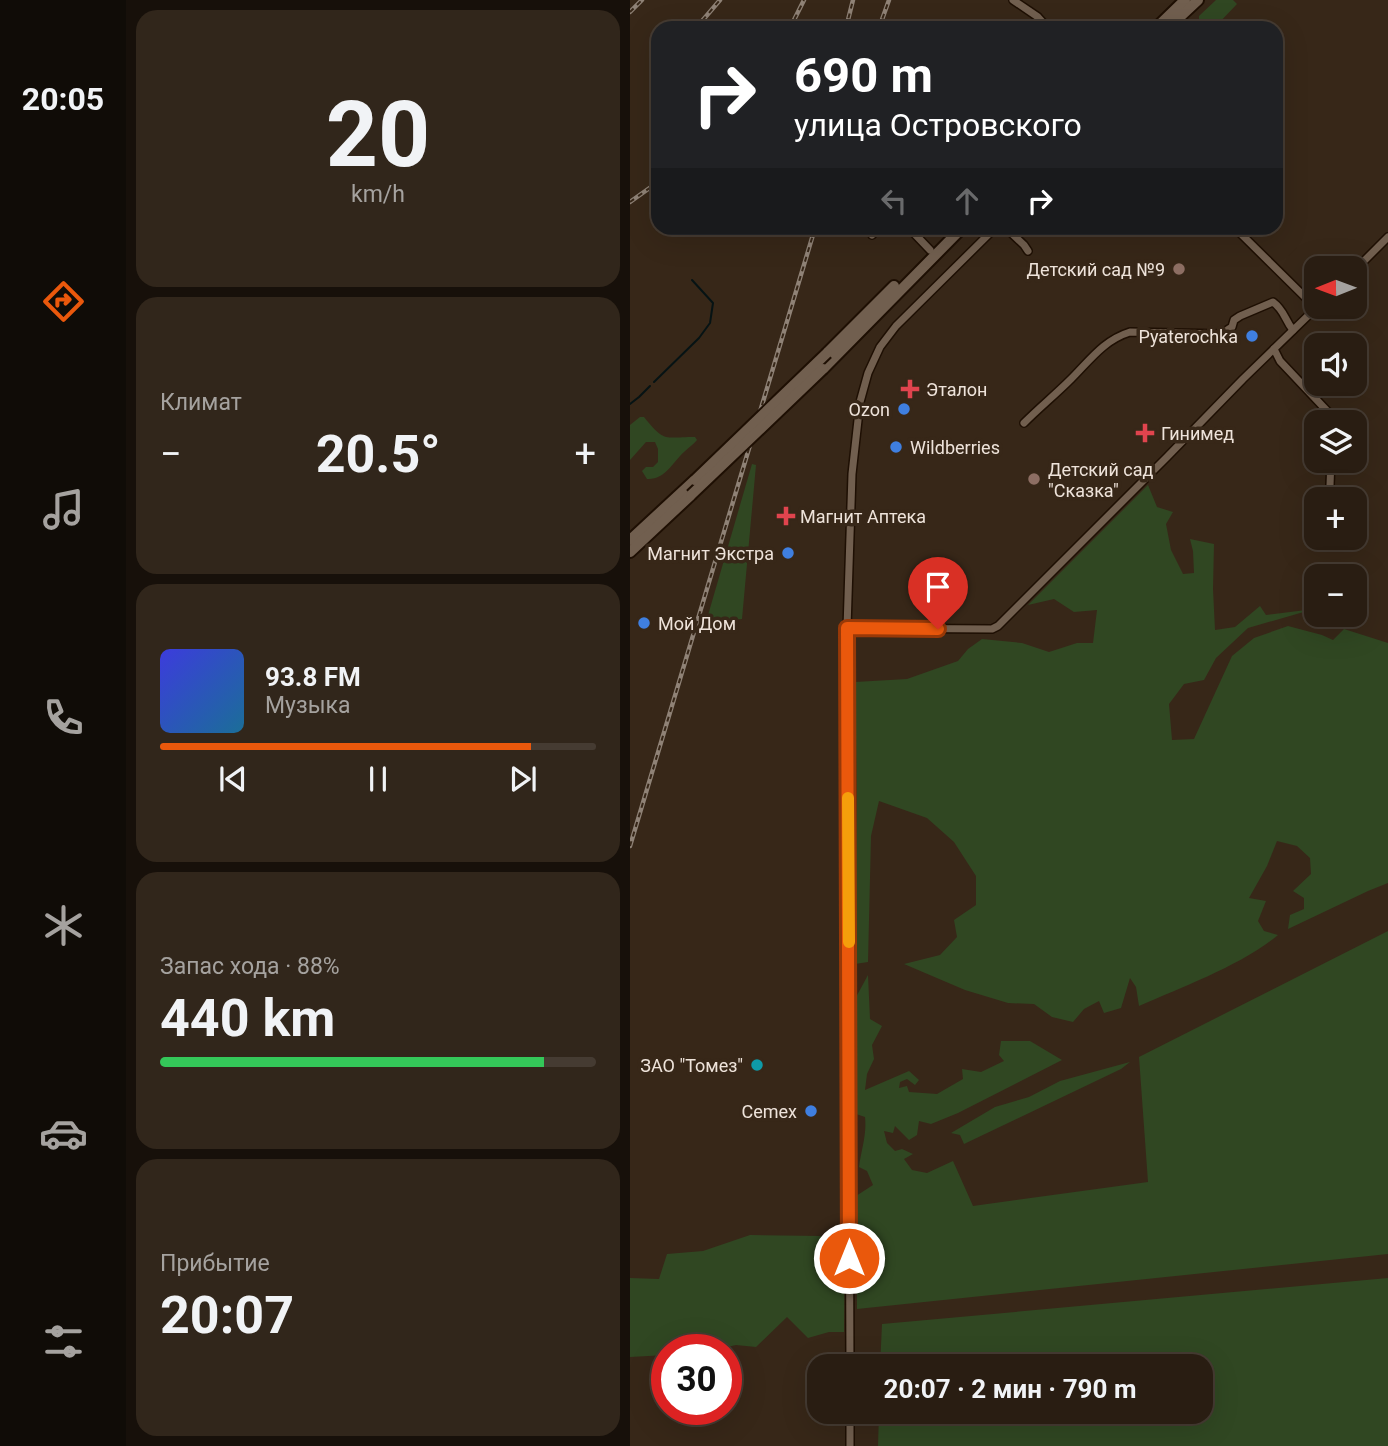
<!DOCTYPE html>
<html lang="ru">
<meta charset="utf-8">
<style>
:root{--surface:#291d12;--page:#31261b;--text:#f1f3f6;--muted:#a5a29f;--line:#453b32;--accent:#ea580c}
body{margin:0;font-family:Roboto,sans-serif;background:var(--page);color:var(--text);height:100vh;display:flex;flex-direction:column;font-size:26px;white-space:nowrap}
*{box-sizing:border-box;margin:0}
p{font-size:23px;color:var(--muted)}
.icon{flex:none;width:38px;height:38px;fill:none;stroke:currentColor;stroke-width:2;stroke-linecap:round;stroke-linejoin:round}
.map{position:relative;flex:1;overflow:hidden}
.details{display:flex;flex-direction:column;gap:10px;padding:10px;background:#17100a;width:504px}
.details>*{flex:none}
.top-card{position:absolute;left:21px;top:21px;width:632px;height:214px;border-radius:21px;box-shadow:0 7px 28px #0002,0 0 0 2px var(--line);background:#202124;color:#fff;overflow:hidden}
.needle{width:46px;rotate:269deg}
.tools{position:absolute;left:674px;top:256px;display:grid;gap:14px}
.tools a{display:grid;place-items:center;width:63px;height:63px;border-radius:14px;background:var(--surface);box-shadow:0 7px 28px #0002,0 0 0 2px var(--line);font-size:35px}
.speed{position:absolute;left:21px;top:1334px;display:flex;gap:14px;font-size:35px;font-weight:700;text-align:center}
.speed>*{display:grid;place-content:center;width:91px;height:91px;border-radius:50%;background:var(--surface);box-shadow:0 7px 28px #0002,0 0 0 2px var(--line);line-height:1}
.speed .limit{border:10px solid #d22;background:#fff;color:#111}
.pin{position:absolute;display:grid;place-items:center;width:60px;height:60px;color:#fff;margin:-72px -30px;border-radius:50% 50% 50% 0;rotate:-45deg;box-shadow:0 0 7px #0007}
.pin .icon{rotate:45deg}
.me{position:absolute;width:77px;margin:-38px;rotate:0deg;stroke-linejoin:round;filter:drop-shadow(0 0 5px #0008)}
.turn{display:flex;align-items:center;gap:24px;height:147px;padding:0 28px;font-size:32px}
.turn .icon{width:91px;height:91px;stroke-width:2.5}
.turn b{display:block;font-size:49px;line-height:60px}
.lanes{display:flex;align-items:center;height:66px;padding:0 28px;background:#0003;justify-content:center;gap:35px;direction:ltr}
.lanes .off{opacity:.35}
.big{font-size:52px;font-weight:700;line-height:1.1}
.details .card{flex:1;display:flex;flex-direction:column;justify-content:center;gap:10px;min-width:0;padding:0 24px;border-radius:21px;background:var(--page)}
.details .dial{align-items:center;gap:0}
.dial b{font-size:91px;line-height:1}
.song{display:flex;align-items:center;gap:21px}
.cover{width:84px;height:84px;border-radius:10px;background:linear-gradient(135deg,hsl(240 70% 55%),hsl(200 70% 35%))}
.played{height:7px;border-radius:4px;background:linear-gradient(90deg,var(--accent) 85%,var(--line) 85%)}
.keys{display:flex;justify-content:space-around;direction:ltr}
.heat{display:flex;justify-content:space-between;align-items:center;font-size:38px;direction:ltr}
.charge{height:10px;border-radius:5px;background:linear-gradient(90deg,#34c759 88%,var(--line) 0)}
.trip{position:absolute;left:177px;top:1354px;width:406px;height:70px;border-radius:21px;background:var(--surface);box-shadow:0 7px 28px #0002,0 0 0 2px var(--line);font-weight:700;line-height:70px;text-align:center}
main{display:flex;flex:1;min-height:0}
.tabs{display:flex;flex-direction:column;width:126px;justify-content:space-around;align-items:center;background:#100c07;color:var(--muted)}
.tabs .icon{width:49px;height:49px}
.tabs .selected{color:var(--accent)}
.tabs b{font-size:32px;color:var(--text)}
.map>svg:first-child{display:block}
</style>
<main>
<nav class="tabs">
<b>20:05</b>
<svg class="icon selected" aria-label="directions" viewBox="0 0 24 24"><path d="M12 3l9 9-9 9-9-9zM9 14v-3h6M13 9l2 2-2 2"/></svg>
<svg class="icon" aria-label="music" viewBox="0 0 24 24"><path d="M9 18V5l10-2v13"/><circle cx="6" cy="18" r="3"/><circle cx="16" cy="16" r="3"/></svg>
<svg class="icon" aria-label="phone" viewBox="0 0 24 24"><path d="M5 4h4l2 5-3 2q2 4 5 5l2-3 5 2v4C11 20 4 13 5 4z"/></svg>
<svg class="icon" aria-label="climate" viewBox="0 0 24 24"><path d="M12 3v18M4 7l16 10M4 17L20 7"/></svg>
<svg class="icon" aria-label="car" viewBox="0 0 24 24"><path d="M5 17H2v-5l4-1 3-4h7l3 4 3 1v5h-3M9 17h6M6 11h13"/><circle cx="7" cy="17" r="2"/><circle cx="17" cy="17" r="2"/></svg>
<svg class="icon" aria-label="filters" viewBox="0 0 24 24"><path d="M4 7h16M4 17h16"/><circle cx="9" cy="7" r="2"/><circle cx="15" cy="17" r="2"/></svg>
</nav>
<section class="details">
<div class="card dial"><b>20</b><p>km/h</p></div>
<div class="card"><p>Климат</p>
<div class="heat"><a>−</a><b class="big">20.5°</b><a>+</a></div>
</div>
<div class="card">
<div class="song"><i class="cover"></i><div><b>93.8 FM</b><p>Музыка</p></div></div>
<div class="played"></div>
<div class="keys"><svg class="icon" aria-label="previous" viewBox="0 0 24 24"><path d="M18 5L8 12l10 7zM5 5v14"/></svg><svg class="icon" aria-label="pause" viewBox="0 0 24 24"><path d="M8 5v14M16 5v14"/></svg><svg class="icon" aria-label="next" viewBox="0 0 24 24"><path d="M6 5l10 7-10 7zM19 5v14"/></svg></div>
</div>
<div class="card"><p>Запас хода · 88%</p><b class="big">440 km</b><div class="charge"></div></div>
<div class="card"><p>Прибытие</p><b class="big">20:07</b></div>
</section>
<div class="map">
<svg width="758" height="1446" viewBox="0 0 758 1446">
<rect width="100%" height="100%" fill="#372718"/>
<!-- green -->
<g fill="#304722">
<path d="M586,0h17l4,4 -23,24h-26l11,-3v-9z"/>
<path d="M10,417h4c21,26 20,20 51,20l2,3c-4,5 -8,7 -13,12 -12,11 -19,28 -37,27l-5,-8 4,-4h7l5,-5v-13l-3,-7h-9l-16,18v-35z"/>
<path d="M122,464l4,1 -14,154 -36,3z"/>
<path d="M518,485l9,22 16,5 -7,12 5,26 12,24 11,-1 -1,-22 -3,-12 24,5 -1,45 2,41 20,-3 25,-21 6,9 48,-6 -66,19 -32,30 -12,22 -20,4 -15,20 3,36 22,-1 38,-83 22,-18 34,-12 34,9 11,5 11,-11 44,14v240l-20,8 -80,38 2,-14 14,-6v-11l-11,-7 18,-17 -1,-16 -13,-12 -20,-5 -10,25 -18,32 17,3 -8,20 6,10 14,4c-38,31 -94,51 -139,71l-3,-19 -6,-9 -9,30 -17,5 -5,-12 -15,8 -11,13 -21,-5 -18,-13 -26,-1 -43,-13 -61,-26 36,-9 17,-18 -3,-17 22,-15v-29l-22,-34 -27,-24 -48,-17 -8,35 -3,126 -13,2 2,-167 -2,-115 52,-3 51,-18 10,-12 14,-10 40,4 27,9 28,-9h16l4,-33 -23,2 -20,-13 -26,6z"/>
<path d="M758,931v323l-531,55 -1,-113 17,-11 -6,-14 -8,-4c2,-17 8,-32 6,-50l-9,-3 -1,-115 13,-24 2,44 12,7 -10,19 2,14 -7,15 -2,16 44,-19 10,9 -4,5 -8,-6 -7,3 -1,6 8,-2 2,6 28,2 26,-15 -1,-10 19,3 23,-11 -5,-6 2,-14h29l32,19 -104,53 -27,11 -12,-3 -2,14 -8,5 -14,-14 -2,7 -9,-2 3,12 8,8 7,-2 11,5 -9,5 8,11 15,3 26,-12 20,45 175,-24 -9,-125z"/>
<path d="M500,1062l-9,7 -157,75 -4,-9 -9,-2 44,-26 34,-10 31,-16z"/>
<path d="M120,1235l71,1 -1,31 10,-5 15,-15 -1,85h-15l-21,6 -21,-21 -31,30 -20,-2 -18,4h-51v6l-37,2v-79l29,1 8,-25 36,-3z"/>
<path d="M758,1278v168h-510l1,-34h321v-45h-320l2,-43z"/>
</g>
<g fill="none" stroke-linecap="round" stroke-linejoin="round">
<!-- stream -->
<g stroke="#061314" stroke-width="2">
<path d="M24,382l45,-44 11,-15 3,-20 -21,-23"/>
<path d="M0,404l9,-7 11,-11"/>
</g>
<defs>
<g id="minor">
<path d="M383,0l25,17 10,11"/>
<path d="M279,228l21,22"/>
<path d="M376,228l18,17 4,6"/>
<path d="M605,228l81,80"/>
<path d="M242,235l7,-7"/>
<path d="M724,271l34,-34"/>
<path d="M644,349l6,12 50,53 1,8"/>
<path d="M394,423c15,-15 32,-29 47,-44 19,-19 33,-39 59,-47l91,2 11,-7 2,-7 6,-4 33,-14c12,9 11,17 20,28"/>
<path d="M700,485l1,-25"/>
<path d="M217,628l145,1 6,-3 169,-169 76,-78 75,-73"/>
<path d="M220,1367l-3,-739 5,-154 8,-72 8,-29 12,-26 16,-21 99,-98"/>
<path d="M220,1412v34"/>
</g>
<g id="secondary">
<path d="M526,28l29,-28"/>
<path d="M538,28l30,-28"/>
<path d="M197,353l67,-67"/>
<path d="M193,369l139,-141"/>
<path d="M0,540l65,-60"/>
<path d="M0,552l61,-57"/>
</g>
</defs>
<!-- minor casing -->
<use href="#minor" stroke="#1e0f03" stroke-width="10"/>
<!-- secondary casing -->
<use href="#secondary" stroke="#1e0f03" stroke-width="14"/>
<!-- minor -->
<use href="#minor" stroke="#715f4f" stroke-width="7"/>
<!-- secondary -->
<use href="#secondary" stroke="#715f4f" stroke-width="10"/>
<defs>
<g id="rail">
<path d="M0,12l12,-12"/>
<path d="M66,28l24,-28"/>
<path d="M160,28l14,-28"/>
<path d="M216,28l7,-28"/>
<path d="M249,28l10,-28"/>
<path d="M0,202l28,-20"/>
<path d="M0,846l185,-618"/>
</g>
</defs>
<!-- rail casing -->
<use href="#rail" stroke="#8f8276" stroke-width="4.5"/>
<!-- rail -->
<use href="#rail" stroke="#372718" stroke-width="2" stroke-dasharray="5" stroke-linecap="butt"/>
<defs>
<g id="secondary-bridge">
<path d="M65,480l132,-127"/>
<path d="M61,495l132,-126"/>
</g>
</defs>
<!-- secondary-bridge casing -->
<use href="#secondary-bridge" stroke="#1e0f03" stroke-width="14" stroke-linecap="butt"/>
<!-- secondary-bridge -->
<use href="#secondary-bridge" stroke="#715f4f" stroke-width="10"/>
</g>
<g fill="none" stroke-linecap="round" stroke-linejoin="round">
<defs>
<path id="route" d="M219,1258l-2,-630 91,1"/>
</defs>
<!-- route casing -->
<use href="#route" stroke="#983908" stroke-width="18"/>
<!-- route -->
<use href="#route" stroke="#ea580c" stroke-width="12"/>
<!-- slow -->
<path stroke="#f59e0b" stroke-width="12" d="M218,798l1,144"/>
</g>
<!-- markers -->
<g fill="#8d6e63" stroke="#372718" stroke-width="2.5">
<circle cx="549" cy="269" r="7"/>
<circle cx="404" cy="479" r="7"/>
</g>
<g fill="#3f7fe0" stroke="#372718" stroke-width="2.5">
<circle cx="622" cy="336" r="7"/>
<circle cx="274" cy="409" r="7"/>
<circle cx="266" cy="447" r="7"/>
<circle cx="158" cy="553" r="7"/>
<circle cx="14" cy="623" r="7"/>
<circle cx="181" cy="1111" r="7"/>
</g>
<g fill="#e0444e" stroke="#372718" stroke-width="2.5">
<path d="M276.5 378.5h7v7h7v7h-7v7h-7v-7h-7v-7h7z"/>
<path d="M511.5 422.5h7v7h7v7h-7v7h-7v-7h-7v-7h7z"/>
<path d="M152.5 505.5h7v7h7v7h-7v7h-7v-7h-7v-7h7z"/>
</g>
<circle fill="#0f9aa8" stroke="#372718" stroke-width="2.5" cx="127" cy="1065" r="7"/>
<g text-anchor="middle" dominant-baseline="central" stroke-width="7" stroke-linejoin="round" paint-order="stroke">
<!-- poi labels -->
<g font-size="18" fill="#eee3da" stroke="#372718" text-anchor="end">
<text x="535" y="269">Детский сад №9</text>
<text x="608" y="336">Pyaterochka</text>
<text x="296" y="389" text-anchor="start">Эталон</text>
<text x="260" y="409">Ozon</text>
<text x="531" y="433" text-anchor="start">Гинимед</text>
<text x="280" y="447" text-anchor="start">Wildberries</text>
<text x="418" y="469" text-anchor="start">Детский сад<tspan x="418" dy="21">"Сказка"</tspan></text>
<text x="170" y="516" text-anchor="start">Магнит Аптека</text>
<text x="144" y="553">Магнит Экстра</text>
<text x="28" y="623" text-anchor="start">Мой Дом</text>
<text x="113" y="1065">ЗАО "Томез"</text>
<text x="167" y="1111">Cemex</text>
</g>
</g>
</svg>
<div class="tools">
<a><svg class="needle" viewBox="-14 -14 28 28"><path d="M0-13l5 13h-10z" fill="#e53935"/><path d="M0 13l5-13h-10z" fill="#a5a29f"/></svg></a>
<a><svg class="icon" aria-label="sound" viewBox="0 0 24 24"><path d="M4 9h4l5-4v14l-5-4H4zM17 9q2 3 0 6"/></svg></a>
<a><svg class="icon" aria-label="layers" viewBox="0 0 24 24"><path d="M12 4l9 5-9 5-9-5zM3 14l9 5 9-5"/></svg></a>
<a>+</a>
<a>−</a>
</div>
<div class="speed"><div class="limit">30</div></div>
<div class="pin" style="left:308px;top:629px;background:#d93025"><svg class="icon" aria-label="arrive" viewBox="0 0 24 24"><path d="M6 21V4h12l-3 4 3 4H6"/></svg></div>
<svg class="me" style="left:219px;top:1258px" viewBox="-20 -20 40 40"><circle r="17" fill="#ea580c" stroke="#fff" stroke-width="3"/><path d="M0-11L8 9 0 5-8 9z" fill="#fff"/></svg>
<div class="trip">20:07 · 2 мин · 790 m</div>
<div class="top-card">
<div class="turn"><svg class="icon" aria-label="right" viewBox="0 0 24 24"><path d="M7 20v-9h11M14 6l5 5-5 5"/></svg><div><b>690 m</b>улица Островского</div></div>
<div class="lanes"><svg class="icon off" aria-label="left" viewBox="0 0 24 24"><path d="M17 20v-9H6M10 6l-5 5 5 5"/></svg><svg class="icon off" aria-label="ahead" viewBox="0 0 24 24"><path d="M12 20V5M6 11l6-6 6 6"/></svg><svg class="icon" aria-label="right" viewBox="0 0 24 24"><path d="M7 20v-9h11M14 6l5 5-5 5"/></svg></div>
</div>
</div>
</main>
